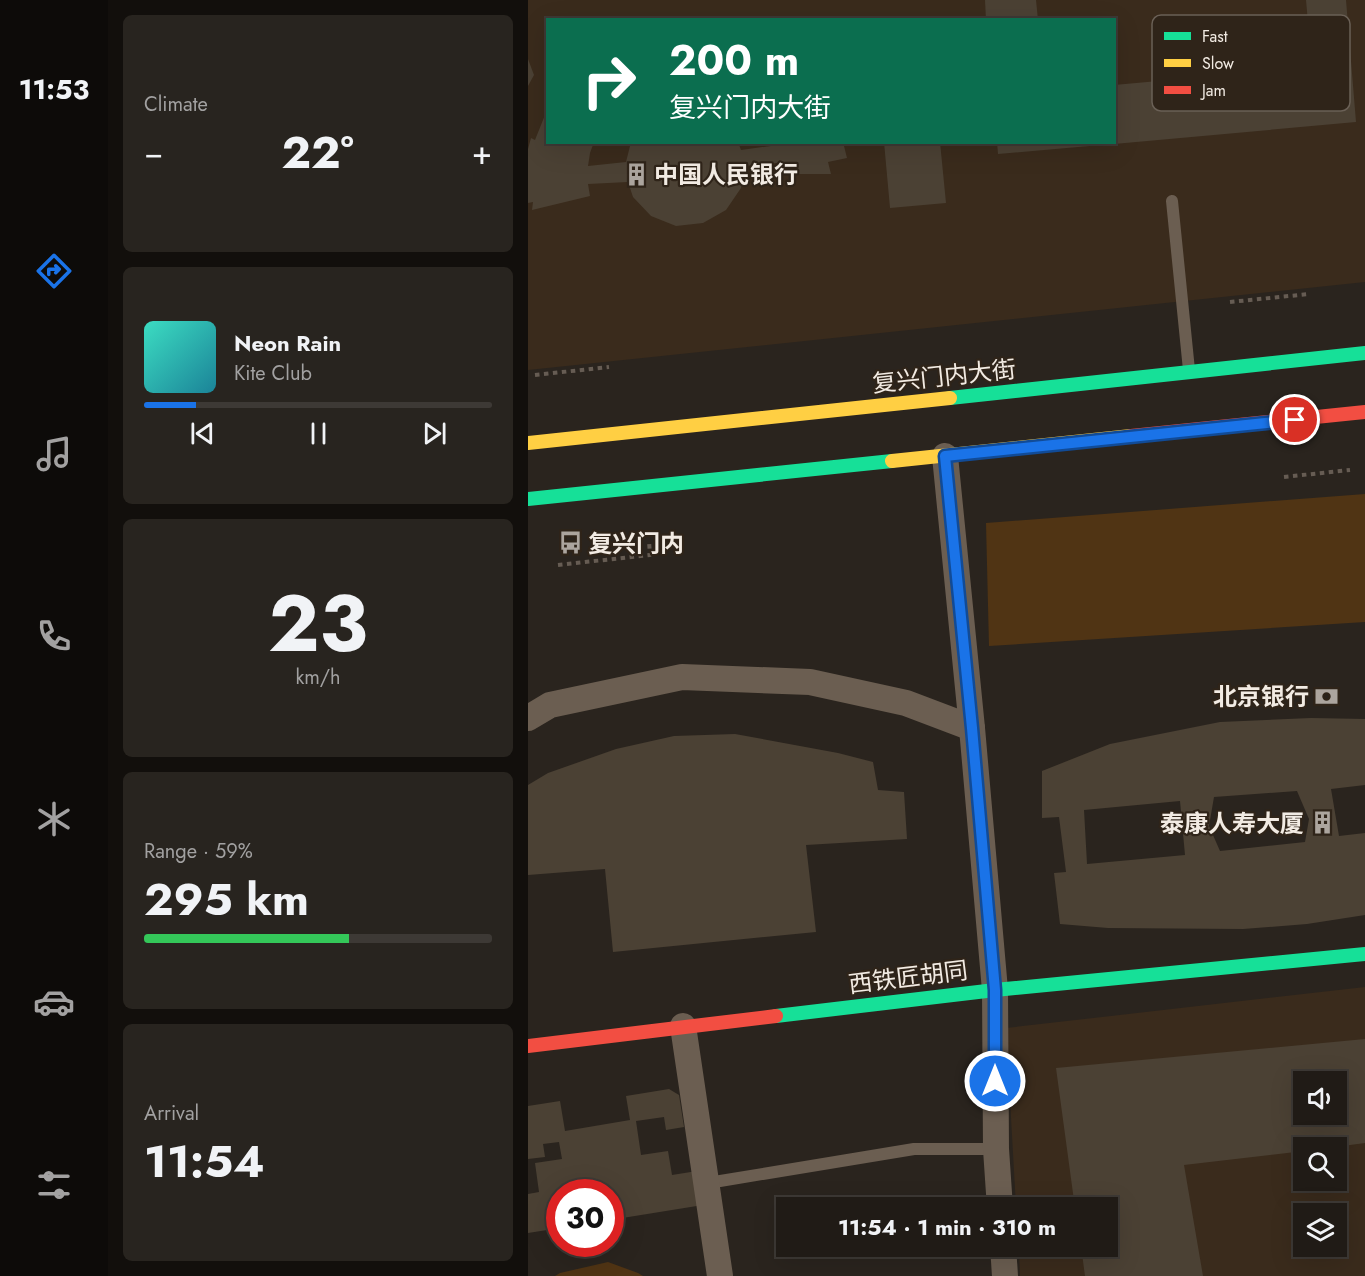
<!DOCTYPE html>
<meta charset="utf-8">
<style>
:root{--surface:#201b16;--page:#28241f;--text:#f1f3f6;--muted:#a2a1a1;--line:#3d3935;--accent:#1a73e8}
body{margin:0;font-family:Jost,"Noto Sans SC",sans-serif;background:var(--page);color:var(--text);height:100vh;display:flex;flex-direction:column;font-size:22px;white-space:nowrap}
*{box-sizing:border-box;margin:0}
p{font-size:20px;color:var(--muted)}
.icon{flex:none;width:33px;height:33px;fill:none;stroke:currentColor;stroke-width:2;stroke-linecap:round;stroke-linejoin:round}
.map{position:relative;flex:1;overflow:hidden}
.sheet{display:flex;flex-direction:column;gap:15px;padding:15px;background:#120f0c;width:420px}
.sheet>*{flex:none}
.hud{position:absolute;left:18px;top:18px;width:570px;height:126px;border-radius:0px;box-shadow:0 6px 24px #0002,0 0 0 2px var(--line);background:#0b6e4f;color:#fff;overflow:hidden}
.controls{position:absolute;left:765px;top:1071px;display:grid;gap:12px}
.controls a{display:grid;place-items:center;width:54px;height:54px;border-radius:0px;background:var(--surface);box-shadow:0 6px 24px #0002,0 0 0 2px var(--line);font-size:30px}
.speed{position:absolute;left:18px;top:1179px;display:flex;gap:12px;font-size:30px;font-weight:700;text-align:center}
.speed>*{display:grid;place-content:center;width:78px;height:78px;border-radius:50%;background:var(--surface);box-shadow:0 6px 24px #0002,0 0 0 2px var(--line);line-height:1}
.speed .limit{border:9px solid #d22;background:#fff;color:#111}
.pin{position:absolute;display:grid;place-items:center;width:51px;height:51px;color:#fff;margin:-26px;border:3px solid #fff;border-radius:50%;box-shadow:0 2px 6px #0007}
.me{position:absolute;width:66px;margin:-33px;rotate:0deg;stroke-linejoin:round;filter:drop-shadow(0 0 4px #0008)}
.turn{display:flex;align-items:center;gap:21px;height:126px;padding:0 24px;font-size:27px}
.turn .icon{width:78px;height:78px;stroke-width:2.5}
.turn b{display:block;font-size:42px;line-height:51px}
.big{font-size:45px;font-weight:700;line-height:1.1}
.sheet .tile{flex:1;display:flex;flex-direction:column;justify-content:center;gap:9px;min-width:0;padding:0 21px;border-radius:9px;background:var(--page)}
.sheet .dial{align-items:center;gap:0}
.dial b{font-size:78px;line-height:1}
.song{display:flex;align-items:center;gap:18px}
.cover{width:72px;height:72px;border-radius:9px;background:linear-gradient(135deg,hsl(170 70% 55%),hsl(190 70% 35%))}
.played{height:6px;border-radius:3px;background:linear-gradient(90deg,var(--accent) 15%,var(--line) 15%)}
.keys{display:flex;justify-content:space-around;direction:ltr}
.heat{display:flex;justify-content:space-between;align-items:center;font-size:33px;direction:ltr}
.charge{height:9px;border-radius:4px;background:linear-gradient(90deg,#34c759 59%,var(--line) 0)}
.trip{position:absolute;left:248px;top:1197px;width:342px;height:60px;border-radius:0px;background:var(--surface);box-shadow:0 6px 24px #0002,0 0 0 2px var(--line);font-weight:700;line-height:60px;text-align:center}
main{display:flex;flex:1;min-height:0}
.menu{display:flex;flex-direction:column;width:108px;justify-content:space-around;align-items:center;background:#0d0b09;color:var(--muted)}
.menu .icon{width:42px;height:42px}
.menu .current{color:var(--accent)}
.menu b{font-size:27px;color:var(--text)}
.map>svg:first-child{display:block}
</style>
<main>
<nav class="menu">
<b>11:53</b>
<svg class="icon current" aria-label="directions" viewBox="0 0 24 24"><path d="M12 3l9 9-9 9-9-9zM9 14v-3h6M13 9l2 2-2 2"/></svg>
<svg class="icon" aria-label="music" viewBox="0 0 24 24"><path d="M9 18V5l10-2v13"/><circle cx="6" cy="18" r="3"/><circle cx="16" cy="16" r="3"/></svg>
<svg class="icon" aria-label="phone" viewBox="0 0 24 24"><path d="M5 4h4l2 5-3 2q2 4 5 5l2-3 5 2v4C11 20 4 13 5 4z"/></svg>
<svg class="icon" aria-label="climate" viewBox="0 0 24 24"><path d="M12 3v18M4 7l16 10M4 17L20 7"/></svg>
<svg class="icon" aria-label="car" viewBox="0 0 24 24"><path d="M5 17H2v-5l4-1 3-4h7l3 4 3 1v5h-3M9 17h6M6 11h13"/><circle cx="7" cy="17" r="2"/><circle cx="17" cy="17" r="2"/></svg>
<svg class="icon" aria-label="filters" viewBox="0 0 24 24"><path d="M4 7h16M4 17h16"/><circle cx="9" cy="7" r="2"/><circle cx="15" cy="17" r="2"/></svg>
</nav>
<section class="sheet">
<div class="tile"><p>Climate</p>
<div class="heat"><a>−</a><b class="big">22°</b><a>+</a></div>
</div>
<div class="tile">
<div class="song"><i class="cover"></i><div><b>Neon Rain</b><p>Kite Club</p></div></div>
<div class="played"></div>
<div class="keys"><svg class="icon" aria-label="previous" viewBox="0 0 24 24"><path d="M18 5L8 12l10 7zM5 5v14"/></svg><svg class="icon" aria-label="pause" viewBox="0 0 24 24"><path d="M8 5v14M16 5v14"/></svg><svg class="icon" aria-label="next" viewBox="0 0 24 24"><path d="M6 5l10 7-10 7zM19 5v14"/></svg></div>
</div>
<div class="tile dial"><b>23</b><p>km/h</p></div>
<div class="tile"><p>Range · 59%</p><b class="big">295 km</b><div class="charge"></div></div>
<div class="tile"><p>Arrival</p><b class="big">11:54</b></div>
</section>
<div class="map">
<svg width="837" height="1276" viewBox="0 0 837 1276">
<rect width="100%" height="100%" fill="#2a241e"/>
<!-- built -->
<g fill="#3a2b1c" fill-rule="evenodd">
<path d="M0,0h837v282l-837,88zM20,20h566v122h-566z"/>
<path d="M837,987v289h-345l-1,-29 88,-1v-38l-91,-1 -10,-179zM776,1082h32v32h-32zM776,1148h32v32h-32zM776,1214h32v32h-32z"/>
</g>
<!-- green -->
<g fill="#503414">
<path d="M837,494v128l-376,24 -3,-123z"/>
<path d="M80,1262l30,11 5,3h-88l5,-3z"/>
</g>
<!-- building -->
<g fill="#4b4134" fill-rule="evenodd">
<path d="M457,0h51l2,20h-52z"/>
<path d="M778,0h40l10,122 -242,22v-59l198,-18z"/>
<path d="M0,59l6,16 -6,11z"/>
<path d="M19,110l1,32h46l-4,11 -2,13 38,-4 5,-20h107l3,8 44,-6 -1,-2h59l4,16 -19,4 3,12h-41l-2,-12 -44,4 -3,22 -15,22 -23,13 -27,3 -25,-10 -18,-19 -5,-15 -40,2 2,12 -58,14 1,-8 -5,1v-54l3,-11 4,2z"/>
<path d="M356,142h56l6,61 -56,5z"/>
<path d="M469,142h115v2l-114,10z"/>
<path d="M783,718l54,1v66l-34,4 8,47 26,-3v82l-58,9 -64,5 -135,-1 -48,-4 -6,-51 12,-1 -7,-55 -17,1v-47l68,-27 110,-22zM769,791l12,28 -4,23 -85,9 -11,-25 5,-29zM652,801l5,54 -98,9 -3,-54z"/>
<path d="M207,734l103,19 35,9 5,28 26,2 3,47 -101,6 10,87 -203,20 -8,-83 -77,6v-90l20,-12 68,-24 58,-13z"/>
<path d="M837,1039v104l-37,5h-24v3l-120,14 19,111h-118l-4,-30h26v-38h-32l-19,-140zM776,1082h32v32h-32z"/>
<path d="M141,1089l10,6 5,32 -18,3 -2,-13 -28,4 5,34 27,-4 4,24 25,-4 6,34 -93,15v-28h-50v36l-32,5v-39l11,-2 -4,-29 27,-4 -3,-17 -16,2 2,13 -17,2v-53l32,-5 5,30 65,-11 -4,-24z"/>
</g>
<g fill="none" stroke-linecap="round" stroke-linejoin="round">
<!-- path -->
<g stroke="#665c53" stroke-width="4" stroke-dasharray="4.5 4.5" stroke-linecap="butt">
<path d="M702,302l79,-8"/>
<path d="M7,375l74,-8"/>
<path d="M756,477l66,-7"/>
<path d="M30,565l92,-10 -1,-14"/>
</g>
<!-- lane -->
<g stroke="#6b5e51" stroke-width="12">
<path d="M644,201l17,169"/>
<path d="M180,1183l206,-34h82"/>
</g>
<!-- street -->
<g stroke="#6b5e51" stroke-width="26">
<path d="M417,456l27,272 23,262 1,159 4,59"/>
<path d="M0,718l22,-13 132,-28 128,5 96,21 66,25"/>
<path d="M155,1026l37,250"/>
<path d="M475,1246l2,30"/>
</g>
<!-- fast -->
<g stroke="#16e098" stroke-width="14">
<path d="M422,398l415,-45"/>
<path d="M0,499l364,-38"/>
<path d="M248,1016l219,-26 370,-36"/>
</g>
<!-- slow -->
<g stroke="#ffcf43" stroke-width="14">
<path d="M0,443l422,-45"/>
<path d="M364,461l239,-25"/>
</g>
<!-- jam -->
<g stroke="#f24e42" stroke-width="14">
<path d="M603,436l234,-24"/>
<path d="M0,1046l248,-30"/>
</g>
</g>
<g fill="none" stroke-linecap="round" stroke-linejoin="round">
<defs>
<path id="route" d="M467,1081v-91l-23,-262 -27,-272 350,-36"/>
</defs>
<!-- route casing -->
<use href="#route" stroke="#114b97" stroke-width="15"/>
<!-- route -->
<use href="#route" stroke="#1a73e8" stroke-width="10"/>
</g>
<!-- icons -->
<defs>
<symbol id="building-bare" viewBox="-9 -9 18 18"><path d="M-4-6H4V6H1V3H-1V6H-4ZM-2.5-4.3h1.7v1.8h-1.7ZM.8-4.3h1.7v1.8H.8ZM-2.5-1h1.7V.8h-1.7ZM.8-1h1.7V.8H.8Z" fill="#aca59e" stroke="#2f2419" stroke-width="2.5" paint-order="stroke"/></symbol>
<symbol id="bus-bare" viewBox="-9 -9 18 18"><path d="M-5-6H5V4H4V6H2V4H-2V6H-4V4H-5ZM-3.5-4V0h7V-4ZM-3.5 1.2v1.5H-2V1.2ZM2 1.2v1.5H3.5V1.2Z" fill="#aca59e" stroke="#2f2419" stroke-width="2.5" paint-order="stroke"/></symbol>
<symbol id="bank-bare" viewBox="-9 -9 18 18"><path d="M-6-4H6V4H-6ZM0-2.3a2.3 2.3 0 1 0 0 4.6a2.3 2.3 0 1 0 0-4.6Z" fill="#aca59e" stroke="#2f2419" stroke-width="2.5" paint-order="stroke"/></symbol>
</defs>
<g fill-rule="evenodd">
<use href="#building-bare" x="92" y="158" width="33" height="33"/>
<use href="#bus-bare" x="26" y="526" width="33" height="33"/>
<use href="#bank-bare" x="782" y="680" width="33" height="33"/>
<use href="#building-bare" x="778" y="806" width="33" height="33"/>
</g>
<g text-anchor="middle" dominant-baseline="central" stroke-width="4.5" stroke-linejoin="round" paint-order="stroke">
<!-- poi labels -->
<g font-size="24" font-weight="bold" fill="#f2ebe3" stroke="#2f2419" text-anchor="start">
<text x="126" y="174">中国人民银行</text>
<text x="60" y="543">复兴门内</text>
<text x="781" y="696" text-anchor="end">北京银行</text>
<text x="776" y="823" text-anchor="end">泰康人寿大厦</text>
</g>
<!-- street labels -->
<g font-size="24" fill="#f2ebe3" stroke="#2f2419">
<text transform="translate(416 376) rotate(-6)">复兴门内大街</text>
<text transform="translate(380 977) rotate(-7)">西铁匠胡同</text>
</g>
</g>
<!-- legend -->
<rect x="624" y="15" width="198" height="96" rx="9" fill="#2f2419" stroke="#6a6056" stroke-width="1.5"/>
<rect x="636" y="32" width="27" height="8" fill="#16e098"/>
<rect x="636" y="59" width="27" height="8" fill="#ffcf43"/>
<rect x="636" y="86" width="27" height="8" fill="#f24e42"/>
<g font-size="16" fill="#f2ebe3">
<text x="674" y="42">Fast</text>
<text x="674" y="69">Slow</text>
<text x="674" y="96">Jam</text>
</g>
</svg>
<div class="controls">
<a><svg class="icon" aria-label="sound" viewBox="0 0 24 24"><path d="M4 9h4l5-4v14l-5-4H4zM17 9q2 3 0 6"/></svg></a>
<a><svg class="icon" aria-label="search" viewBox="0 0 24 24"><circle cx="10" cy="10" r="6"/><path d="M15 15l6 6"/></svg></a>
<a><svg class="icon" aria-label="layers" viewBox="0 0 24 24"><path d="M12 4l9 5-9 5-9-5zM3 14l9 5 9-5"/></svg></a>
</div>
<div class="speed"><div class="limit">30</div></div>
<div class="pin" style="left:767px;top:420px;background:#d93025"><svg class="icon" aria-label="arrive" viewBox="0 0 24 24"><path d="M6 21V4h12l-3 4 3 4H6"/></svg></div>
<svg class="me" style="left:467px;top:1081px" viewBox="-20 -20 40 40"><circle r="17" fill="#1a73e8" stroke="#fff" stroke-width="3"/><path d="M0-11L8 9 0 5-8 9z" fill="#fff"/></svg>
<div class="trip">11:54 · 1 min · 310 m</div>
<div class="hud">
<div class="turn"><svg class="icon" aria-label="right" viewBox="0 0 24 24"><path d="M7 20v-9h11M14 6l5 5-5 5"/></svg><div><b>200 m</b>复兴门内大街</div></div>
</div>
</div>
</main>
